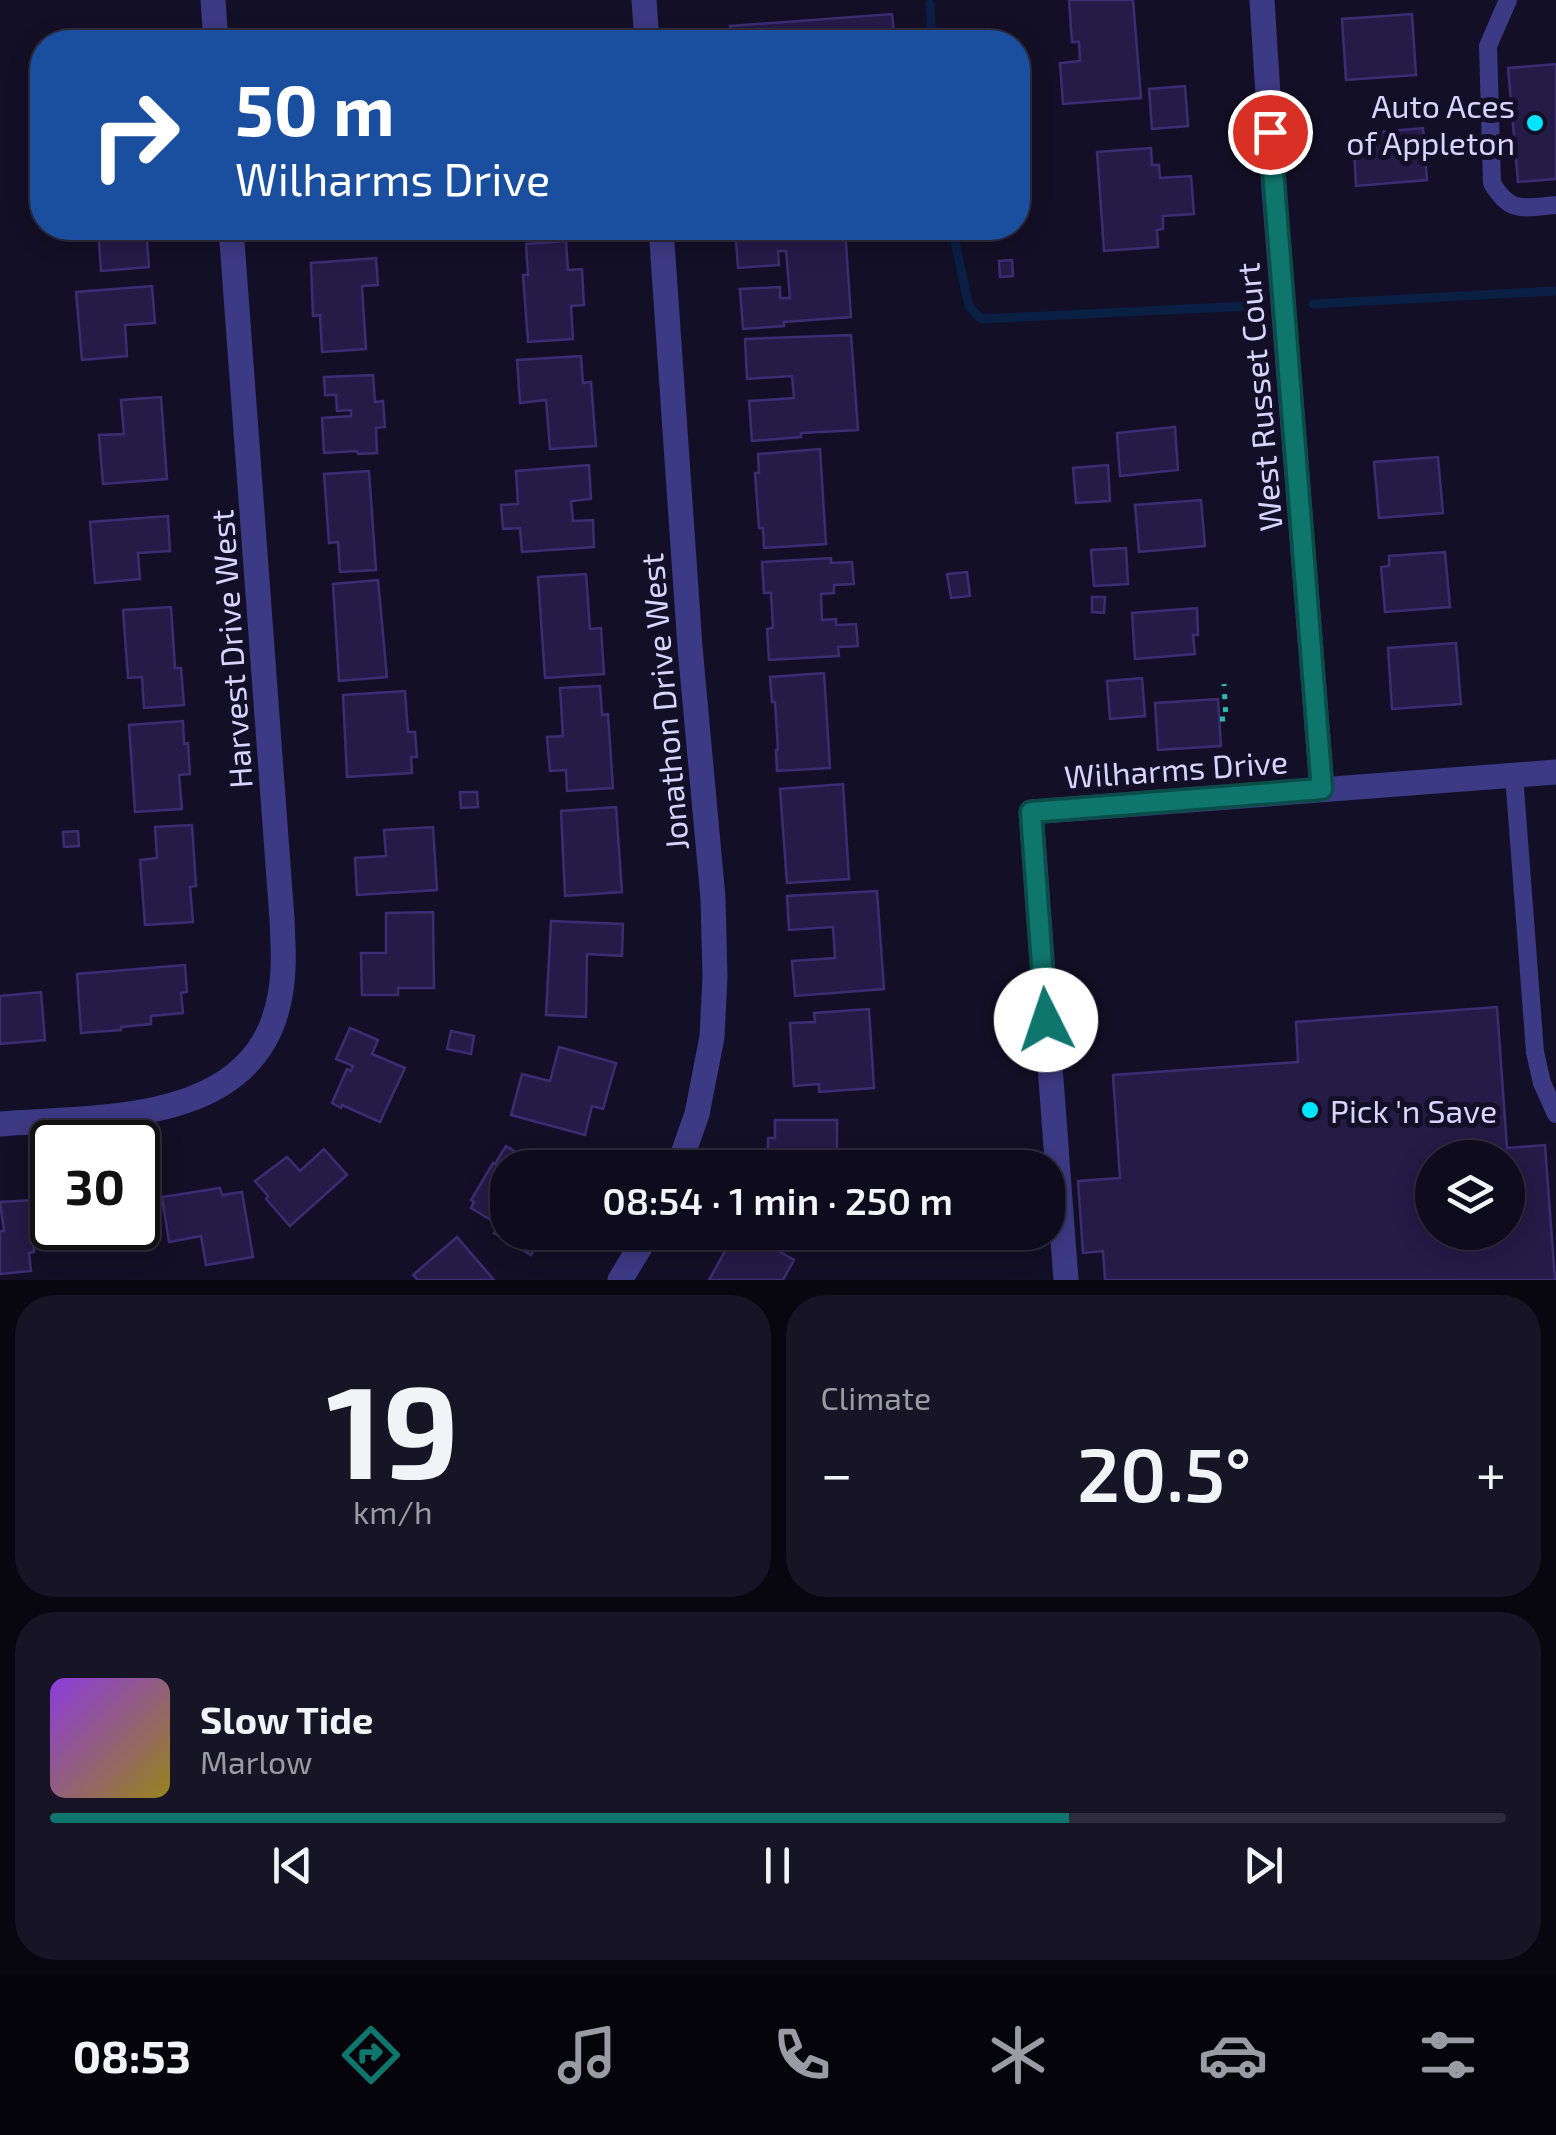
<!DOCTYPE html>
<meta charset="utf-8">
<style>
:root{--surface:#0e0b1c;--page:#171425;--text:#f1f3f6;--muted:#9b9ba3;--line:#2e2b3b;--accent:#0f766e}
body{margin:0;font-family:"Exo 2",sans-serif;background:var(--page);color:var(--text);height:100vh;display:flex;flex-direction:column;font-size:38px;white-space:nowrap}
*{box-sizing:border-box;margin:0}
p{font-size:32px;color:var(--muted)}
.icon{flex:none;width:55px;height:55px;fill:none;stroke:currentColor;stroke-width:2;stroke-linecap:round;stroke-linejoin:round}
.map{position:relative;height:1280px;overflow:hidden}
.drawer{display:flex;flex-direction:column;gap:15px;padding:15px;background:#08060f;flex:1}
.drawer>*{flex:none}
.banner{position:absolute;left:30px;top:30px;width:1000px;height:210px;border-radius:40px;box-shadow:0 5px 25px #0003,0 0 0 2px var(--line);background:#1a4fa0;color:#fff;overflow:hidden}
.controls{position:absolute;left:1415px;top:1140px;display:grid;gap:20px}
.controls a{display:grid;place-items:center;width:110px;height:110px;border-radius:50%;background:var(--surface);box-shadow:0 5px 25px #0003,0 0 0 2px var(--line);font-size:50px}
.speed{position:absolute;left:30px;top:1120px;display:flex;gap:20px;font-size:50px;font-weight:700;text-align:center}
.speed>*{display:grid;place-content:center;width:130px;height:130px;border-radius:50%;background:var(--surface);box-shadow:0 5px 25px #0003,0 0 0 2px var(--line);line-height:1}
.speed .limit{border:5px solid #111;border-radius:15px;background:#fff;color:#111}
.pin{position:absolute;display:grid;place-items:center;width:85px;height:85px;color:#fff;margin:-42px;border:5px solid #fff;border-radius:50%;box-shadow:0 2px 10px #0007}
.me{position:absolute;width:110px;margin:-55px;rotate:356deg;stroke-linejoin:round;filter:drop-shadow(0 0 8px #0008)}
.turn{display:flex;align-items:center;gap:35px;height:210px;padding:0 40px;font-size:45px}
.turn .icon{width:130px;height:130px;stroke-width:2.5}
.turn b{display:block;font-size:70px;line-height:85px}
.big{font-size:75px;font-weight:600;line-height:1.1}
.drawer .widget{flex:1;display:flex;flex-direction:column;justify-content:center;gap:15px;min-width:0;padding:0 35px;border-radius:40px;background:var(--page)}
.drawer .dial{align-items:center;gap:0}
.dial b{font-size:130px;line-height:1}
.song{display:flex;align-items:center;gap:30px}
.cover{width:120px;height:120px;border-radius:15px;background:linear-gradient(135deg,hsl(270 70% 55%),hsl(50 70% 35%))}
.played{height:10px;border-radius:5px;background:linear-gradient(90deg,var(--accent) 70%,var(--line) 70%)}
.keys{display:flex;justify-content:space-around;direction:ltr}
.heat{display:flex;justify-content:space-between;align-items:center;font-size:55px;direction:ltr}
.drawer .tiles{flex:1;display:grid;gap:15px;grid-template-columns:1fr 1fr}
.widget:last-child{grid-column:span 2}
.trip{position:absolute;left:490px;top:1150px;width:575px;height:100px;border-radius:40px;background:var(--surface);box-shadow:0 5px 25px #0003,0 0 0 2px var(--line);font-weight:600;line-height:100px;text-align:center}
.tab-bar{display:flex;height:160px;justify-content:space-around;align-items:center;background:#06040b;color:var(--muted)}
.tab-bar .icon{width:70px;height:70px}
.tab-bar .current{color:var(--accent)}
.tab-bar b{font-size:45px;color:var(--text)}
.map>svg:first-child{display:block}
</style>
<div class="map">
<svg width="1556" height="1280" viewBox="0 0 1556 1280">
<rect width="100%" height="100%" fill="#130f26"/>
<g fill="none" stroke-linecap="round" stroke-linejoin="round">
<!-- stream -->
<g stroke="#0a1f44" stroke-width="9">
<path d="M930,4l2,38"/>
<path d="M952,228l17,78 12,13 269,-13"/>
<path d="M1313,304l243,-13"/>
</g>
</g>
<!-- building -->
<g fill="#241b47" stroke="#3b2d73" stroke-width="2.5" fill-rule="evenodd">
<path d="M1069,0h64l8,98 -78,6 -3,-41 20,-2 -1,-19h-7z"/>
<path d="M892,14l3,28h-164l-1,-16z"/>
<path d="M1412,14l4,61 -70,5 -4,-61z"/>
<path d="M1556,64v115l-38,3 -10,-114z"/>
<path d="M1185,86l3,40 -36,3 -3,-40z"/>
<path d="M1423,128l4,52 -71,6 -2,-37 15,-1 -1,-15z"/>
<path d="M1151,148l1,17h7l1,13 31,-2 3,38 -31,2v13l-6,1 1,17 -54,4 -7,-99z"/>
<path d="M98,228h48l3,39 -48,4z"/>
<path d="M305,228h69l-28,1v9l-40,2z"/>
<path d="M735,228h110l6,89 -67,5v4l-41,3 -3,-40 40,-2v11h10l-4,-47h-8l1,14 -41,3z"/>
<path d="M566,241l2,29 14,-1 2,36 -13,1 2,33 -45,3 -5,-67h5l-2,-31z"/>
<path d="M376,258l2,27 -16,1 4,63 -44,3 -2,-37 -7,1 -2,-53z"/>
<path d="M1012,260l1,16 -13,1 -1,-16z"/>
<path d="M152,286l3,37 -30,2 2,31 -45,4 -6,-68z"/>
<path d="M851,335l7,95 -57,3v4l-49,4 -3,-40 45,-3 -2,-22 -45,3 -2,-40z"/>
<path d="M581,356l2,27 8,-1 5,64 -46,3 -4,-49 -26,3 -3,-43z"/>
<path d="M373,375l2,27 8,-1 2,26 -9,1 1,25 -19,1 -1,-3 -33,2 -2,-35 29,-2v-6l-14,1 -1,-16h-11l-1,-18z"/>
<path d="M161,397l6,82 -64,5 -4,-49 25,-1 -3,-34z"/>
<path d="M1175,427l3,43 -58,6 -3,-43z"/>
<path d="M820,449l6,95 -62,4 -1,-20h-4l-4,-55h4l-1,-19z"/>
<path d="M1438,457l5,56 -64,5 -5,-56z"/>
<path d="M589,465l2,34 -20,2 2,20 20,-1 1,27 -72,5 -2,-24 -17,1 -2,-24 17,-1 -2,-33z"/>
<path d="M1108,465l2,36 -34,2 -3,-35z"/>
<path d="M369,471l7,99 -36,2 -2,-30 -9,1 -5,-69z"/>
<path d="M1201,500l4,46 -66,6 -4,-47z"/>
<path d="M168,516l2,35 -32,2 2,26 -45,4 -5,-61z"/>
<path d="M1126,548l2,36 -34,2 -3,-36z"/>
<path d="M1445,552l5,55 -65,5 -4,-45 8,-1v-10z"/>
<path d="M831,558v5l21,-1 2,22 -20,1v8l-13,1 1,26 14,-1v6l20,-1 2,22 -20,1 1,9 -70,4 -2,-31 6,-1 -2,-35h-7l-2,-31z"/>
<path d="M967,572l3,24 -19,2 -4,-24z"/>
<path d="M586,574l4,55 11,-1 3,46 -59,4 -7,-101z"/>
<path d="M378,580l9,97 -48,4 -6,-97z"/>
<path d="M1092,597h13l-1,16 -12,-1z"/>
<path d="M171,607l4,61h6l3,37 -40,3 -2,-31 -14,1 -5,-68z"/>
<path d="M1197,608l1,27h-5l2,19 -60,5 -3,-46z"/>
<path d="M1456,643l5,61 -69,5 -4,-61z"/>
<path d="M824,673l6,95 -53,3 -1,-21h2l-3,-48h-3l-2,-25z"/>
<path d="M1142,678l3,38 -35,3 -3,-38z"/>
<path d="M600,686l2,29 6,-1 5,74 -46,3 -1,-21 -16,1 -3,-34 16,-1 -3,-48z"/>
<path d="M405,691l3,41h7l2,25h-6l1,16 -65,4 -4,-82z"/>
<path d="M1218,699l3,47 -63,4 -3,-47z"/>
<path d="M183,721l1,23 4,-1 2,31 -11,1 3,34 -47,3 -6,-87z"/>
<path d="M843,784l6,95 -62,4 -7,-94z"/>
<path d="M460,792h17l1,15 -17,1z"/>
<path d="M616,807l6,85 -57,4 -4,-85z"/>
<path d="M192,825l4,61 -6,1 3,35 -48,3 -5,-65 17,-2 -2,-31z"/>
<path d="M433,827l4,63 -80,5 -2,-37 31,-2 -2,-26z"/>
<path d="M78,831l1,15 -15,1 -1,-15z"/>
<path d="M877,891l7,98 -89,7 -3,-35 43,-3 -2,-31 -44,3 -2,-34z"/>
<path d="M433,912l1,76h-36v7h-36l-1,-42h25v-40z"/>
<path d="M551,921l72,3 -1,32 -35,-2 -1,63 -40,-2z"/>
<path d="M185,965l2,27 -6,1 2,20 -32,3v8l-30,3v3l-40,3 -4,-59z"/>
<path d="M41,992l4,48 -45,4v-48z"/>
<path d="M1497,1007l10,141 38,-3 10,135h-450l-2,-29 -20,2 -5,-72 42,-3 -7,-103 185,-13 -2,-40zM1432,1158h76v74h-76z"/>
<path d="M869,1009l5,79 -55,4v-8l-25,2 -4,-63 25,-1 -1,-9z"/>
<path d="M350,1028l28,12 -6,14 33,14 -25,54 -38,-17 -1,3 -9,-5 15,-34 4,2 2,-5 -17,-7z"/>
<path d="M451,1031l23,5 -3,18 -24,-5z"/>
<path d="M559,1047l57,16 -13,46 -11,-3 -7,29 -74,-20 11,-41 28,7z"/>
<path d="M775,1120h62v48h-69v-30h7z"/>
<path d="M506,1146l36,22h-34v64h36l-13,23 -37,-22 5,-8 -28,-17 3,-6 -3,-2 22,-37 2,1z"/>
<path d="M324,1149l23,26 -57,51 -24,-27 2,-3 -13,-15 32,-24 13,14z"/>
<path d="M220,1188l2,7 20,-3 11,65 -47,8 -5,-29 -32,6 -7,-45z"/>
<path d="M49,1198h3v30h86v-29h7l4,47 -65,4 -1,-18 -32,3z"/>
<path d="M34,1200l3,28h-4l1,24 -5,1 2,18 -31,3v-43h4l-4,-29z"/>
<path d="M739,1232h7l48,28 -11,20h-74l21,-38 4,2z"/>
<path d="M457,1237l37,43h-76l-5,-5z"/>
</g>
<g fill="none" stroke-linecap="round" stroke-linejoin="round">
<!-- path -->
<path stroke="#2fb8b0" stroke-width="5" stroke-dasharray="5 8" stroke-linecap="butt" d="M1220,719h6l-2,-35"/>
<!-- service -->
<g stroke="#3d3a85" stroke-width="18">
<path d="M1508,0l-20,46 4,137c18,31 31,25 64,22"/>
<path d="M1514,775l21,277 7,31 14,31"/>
</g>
<!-- minor -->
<g stroke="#3d3a85" stroke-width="25">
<path d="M213,0l3,42"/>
<path d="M644,0l3,42"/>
<path d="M1262,0l12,190 48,599"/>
<path d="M661,228l29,419 23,251 2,79 -3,60 -15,77 -19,54"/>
<path d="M0,1124c102,-8 257,2 280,-128 5,-26 3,-51 2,-77l-51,-691"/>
<path d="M620,1280l29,-48"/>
<path d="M1066,1280l-35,-468 525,-40"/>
</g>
</g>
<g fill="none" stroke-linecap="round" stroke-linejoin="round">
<defs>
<path id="route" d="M1046,1020l-15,-208 291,-23 -52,-657"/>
</defs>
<!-- route casing -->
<use href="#route" stroke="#0a4d48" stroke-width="25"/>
<!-- route -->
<use href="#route" stroke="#0f766e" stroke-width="18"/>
</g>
<!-- markers -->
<g fill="#00e5ff" stroke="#130f26" stroke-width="4">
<circle cx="1535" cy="123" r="10"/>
<circle cx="1310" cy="1110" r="10"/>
</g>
<g text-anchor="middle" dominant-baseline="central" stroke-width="10" stroke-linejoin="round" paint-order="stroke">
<!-- poi labels -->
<g font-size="32" fill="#d9d4ff" stroke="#130f26" text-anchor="end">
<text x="1515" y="105">Auto Aces<tspan x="1515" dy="37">of Appleton</tspan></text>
<text x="1330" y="1110" text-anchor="start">Pick 'n Save</text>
</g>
<!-- street labels -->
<g font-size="32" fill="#d9d4ff" stroke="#130f26">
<text transform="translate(1258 397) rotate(-95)">West Russet Court</text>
<text transform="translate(230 649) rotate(-94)">Harvest Drive West</text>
<text transform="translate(663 702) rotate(-95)">Jonathon Drive West</text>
<text transform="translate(1176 768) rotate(-4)">Wilharms Drive</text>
</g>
</g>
</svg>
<div class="controls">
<a><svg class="icon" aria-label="layers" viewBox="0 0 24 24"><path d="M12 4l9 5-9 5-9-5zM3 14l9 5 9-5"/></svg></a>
</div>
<div class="speed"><div class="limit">30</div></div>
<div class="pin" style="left:1270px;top:132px;background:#d93025"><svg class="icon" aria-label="arrive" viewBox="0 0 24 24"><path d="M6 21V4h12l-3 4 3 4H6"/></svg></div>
<svg class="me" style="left:1046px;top:1020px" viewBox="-20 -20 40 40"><circle r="19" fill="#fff"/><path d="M0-13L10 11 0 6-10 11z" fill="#0f766e"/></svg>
<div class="trip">08:54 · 1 min · 250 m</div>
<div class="banner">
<div class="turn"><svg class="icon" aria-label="right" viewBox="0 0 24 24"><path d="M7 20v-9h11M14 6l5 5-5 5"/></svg><div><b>50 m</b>Wilharms Drive</div></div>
</div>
</div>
<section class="drawer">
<div class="tiles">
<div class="widget dial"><b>19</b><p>km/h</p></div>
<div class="widget"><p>Climate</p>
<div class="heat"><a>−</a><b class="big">20.5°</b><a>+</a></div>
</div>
<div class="widget">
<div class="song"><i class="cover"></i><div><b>Slow Tide</b><p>Marlow</p></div></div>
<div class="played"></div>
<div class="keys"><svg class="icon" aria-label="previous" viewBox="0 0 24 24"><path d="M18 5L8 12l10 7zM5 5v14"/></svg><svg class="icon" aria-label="pause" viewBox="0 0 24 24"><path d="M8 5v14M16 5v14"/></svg><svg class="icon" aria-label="next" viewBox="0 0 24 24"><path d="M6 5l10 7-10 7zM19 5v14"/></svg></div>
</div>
</div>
</section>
<nav class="tab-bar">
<b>08:53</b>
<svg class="icon current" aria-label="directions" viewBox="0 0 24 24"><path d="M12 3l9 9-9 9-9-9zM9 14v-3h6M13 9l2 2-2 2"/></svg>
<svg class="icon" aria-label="music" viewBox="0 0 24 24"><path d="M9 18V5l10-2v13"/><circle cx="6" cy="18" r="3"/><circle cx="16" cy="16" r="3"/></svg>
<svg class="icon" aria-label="phone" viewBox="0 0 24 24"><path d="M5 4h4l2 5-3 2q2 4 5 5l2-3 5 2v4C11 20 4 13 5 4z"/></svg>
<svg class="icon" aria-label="climate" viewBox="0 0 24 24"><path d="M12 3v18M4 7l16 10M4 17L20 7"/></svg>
<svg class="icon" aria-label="car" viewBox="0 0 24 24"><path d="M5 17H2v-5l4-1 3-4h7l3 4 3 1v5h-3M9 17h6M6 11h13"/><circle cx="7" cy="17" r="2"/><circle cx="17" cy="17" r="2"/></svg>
<svg class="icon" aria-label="filters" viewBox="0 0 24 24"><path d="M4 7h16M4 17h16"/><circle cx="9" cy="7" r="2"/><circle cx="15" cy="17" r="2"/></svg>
</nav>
